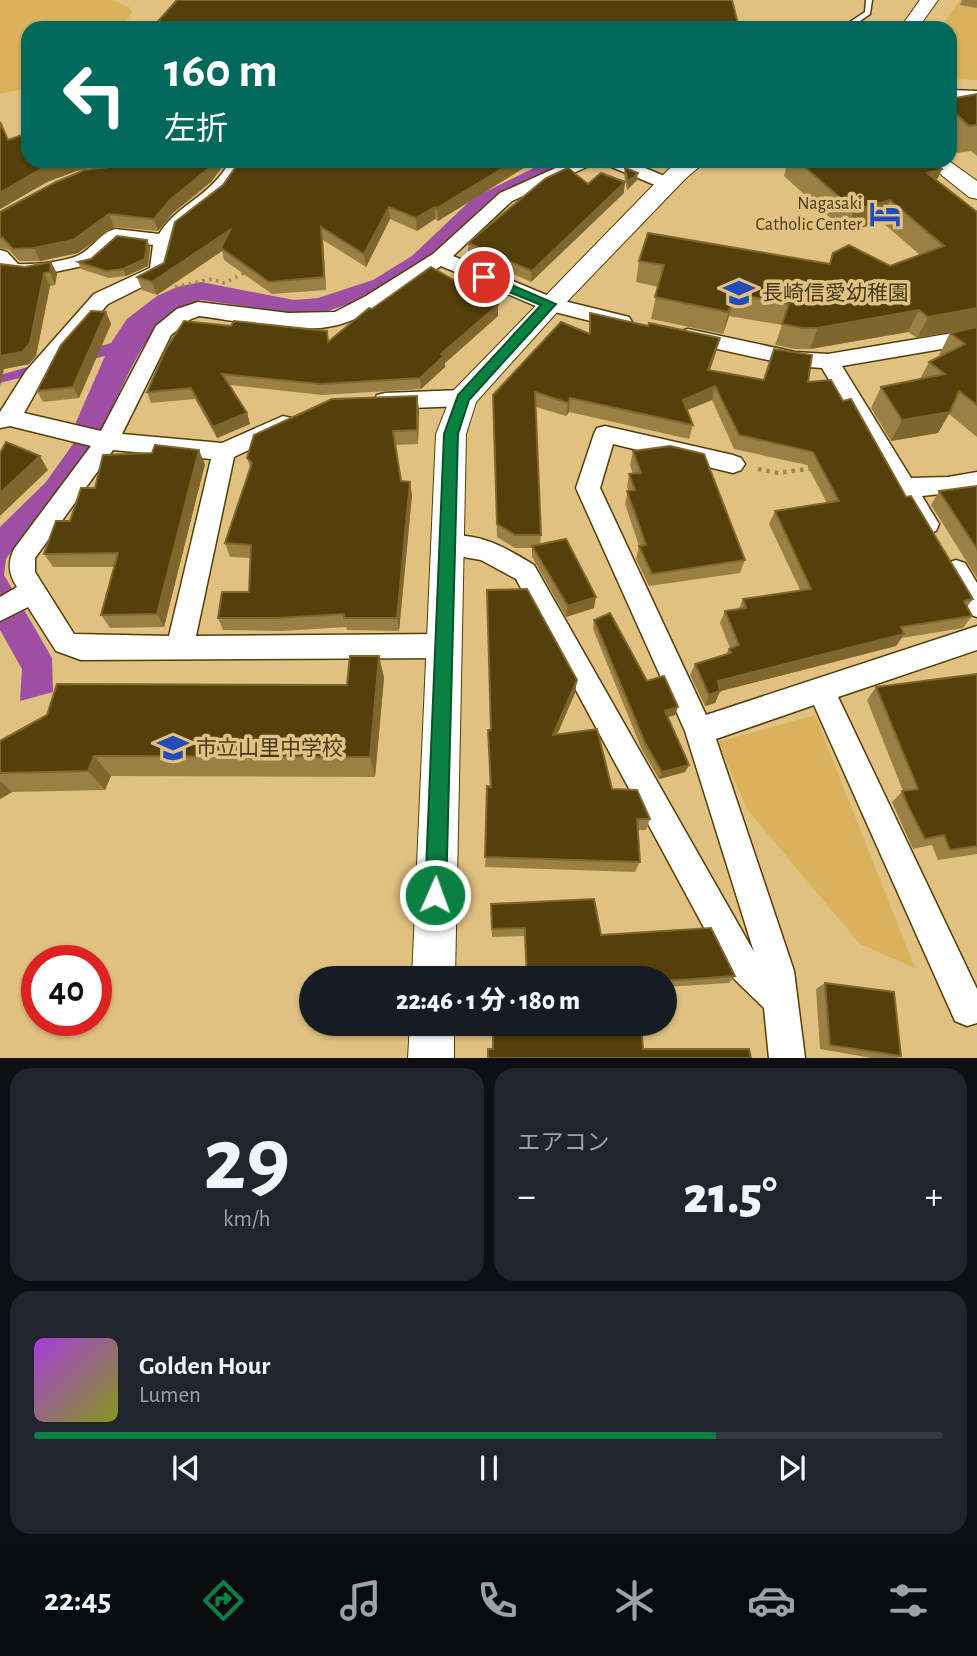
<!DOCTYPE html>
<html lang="ja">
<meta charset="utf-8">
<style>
:root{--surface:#171b24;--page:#20242c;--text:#f1f3f6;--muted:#9ea1a6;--line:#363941;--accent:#0b8043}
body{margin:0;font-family:"Alegreya Sans","Noto Sans JP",sans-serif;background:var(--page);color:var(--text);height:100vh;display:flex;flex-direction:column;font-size:26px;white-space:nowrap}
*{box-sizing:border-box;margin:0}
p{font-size:23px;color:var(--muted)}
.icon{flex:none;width:38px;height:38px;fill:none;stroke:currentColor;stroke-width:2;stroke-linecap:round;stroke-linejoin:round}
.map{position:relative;height:1058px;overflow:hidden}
.panel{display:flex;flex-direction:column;gap:10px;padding:10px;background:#0d0f14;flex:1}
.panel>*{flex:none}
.top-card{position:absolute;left:21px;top:21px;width:936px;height:147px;border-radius:21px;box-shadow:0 2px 5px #0004;background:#00695c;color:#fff;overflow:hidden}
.speed{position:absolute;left:21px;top:945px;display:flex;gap:14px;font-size:35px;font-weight:700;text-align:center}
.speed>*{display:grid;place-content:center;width:91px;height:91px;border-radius:50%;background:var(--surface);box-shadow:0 2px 5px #0004;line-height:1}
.speed .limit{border:10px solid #d22;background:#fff;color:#111}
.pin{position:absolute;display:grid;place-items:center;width:60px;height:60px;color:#fff;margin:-30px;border:4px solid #fff;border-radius:50%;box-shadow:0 2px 7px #0007}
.me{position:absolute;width:77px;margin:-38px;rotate:2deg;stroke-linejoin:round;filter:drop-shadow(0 0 5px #0008)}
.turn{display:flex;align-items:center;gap:24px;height:147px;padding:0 28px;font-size:32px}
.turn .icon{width:91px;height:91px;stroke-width:2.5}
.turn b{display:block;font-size:49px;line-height:60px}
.big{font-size:52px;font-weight:800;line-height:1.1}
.panel .tile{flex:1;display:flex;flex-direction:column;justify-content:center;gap:10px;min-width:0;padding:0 24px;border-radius:21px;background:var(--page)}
.panel .dial{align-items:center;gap:0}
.dial b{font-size:91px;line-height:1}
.song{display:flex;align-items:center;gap:21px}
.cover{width:84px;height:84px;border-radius:10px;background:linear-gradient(135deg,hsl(280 70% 55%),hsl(70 70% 35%))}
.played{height:7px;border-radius:4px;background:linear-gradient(90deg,var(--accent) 75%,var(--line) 75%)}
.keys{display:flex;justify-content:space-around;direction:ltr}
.heat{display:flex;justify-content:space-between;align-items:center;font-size:38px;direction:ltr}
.panel .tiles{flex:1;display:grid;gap:10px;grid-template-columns:1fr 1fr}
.tile:last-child{grid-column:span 2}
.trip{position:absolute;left:299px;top:966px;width:378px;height:70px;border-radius:35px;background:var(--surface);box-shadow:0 2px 5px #0004;font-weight:800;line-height:70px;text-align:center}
.menu{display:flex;height:112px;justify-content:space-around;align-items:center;background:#090b0e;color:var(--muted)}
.menu .icon{width:49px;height:49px}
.menu .current{color:var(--accent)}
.menu b{font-size:32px;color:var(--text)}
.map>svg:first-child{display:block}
</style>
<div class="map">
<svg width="977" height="1058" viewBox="0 0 977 1058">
<rect width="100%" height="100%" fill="#e1c180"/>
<!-- green -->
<g fill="#dab25d">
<path d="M0,0h112l17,7 3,6 -12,15h-92v60l-28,6z"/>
<path d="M960,0h17v80l-27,-1v-51h-10z"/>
<path d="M815,715l100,253 -55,-24 -113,-135 -29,-67z"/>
</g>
<!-- water -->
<path fill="#9d4fa4" d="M548,161h27l-73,33 -80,69 -71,40 -26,9 -31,1 -93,-13c-64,16 -79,104 -112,152 -26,36 -57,70 -83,107l-2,16 48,83 1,34 -33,9 2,-32 -22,-39v-103l46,-45 27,-38 3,-22 29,-66 -105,27v-8l111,-32 16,-24 30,-23 20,-9 24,-5 93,18 24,-2 55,-18 39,-24 61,-58z"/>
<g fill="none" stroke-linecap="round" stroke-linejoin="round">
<defs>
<g id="service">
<path d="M866,0h6l-2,14 -20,14h-9l24,-16z"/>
<path d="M771,26h41l4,2h-46z"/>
</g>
<g id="minor">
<path d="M950,90l27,1v10l-27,-1z"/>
<path d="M230,161h18l-24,35 -47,37 -11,42 -58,29 -66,77 -18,32 77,18 55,-105 21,-17 21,-7 90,11 47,-1 31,-16 67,-42 67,-61 71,-32h23l-3,4 -79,36 -59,55 103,43 73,18 3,5 -3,5 -7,2 -79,-20 -102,-43c-30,20 -62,46 -97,57 -40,14 -103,-2 -145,-7l-8,3 -20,16 -49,99 100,9 61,-27 8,2 3,6 -3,6 -57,27 -38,179 247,-2 9,4 4,8 -4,8 -9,4 -362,2 -25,-9 -28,-44 -28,14v-24l17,-10c-8,-12 -10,-24 -3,-38l77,-103 -81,-20 -10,2v-16l26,-41 68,-77 56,-26 3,-23 -34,-4 -27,23 -61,13 -26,-3 -5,-6v-18l7,2 11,12c15,1 47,-2 61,-9 13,-6 21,-22 36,-26l44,5c19,-31 51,-36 71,-73zM113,450l98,9 -42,177 -95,-2 -39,-62v-14z"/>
<path d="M604,161h24l46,19 3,4 -9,5 -6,-1 -55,-23z"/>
<path d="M688,329l107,23 33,2 149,-25v14l-135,23 69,112 37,-1 29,-5v18l-55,6 17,28 -3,7 -9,3 -9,-3 -96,-163 -27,-2 -114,-25 -3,-5 3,-5z"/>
<path d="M463,390l8,2 3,6 -3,6 -8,2 -78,3 -8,-2 -3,-6 3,-6 8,-2z"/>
<path d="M605,426l128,29 8,3 4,6 -4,6 -8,3 -120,-29 -13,44 106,227 271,-89v24l-139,47 139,292v34l-10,3 -12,-5 -141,-316 -98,34 78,232 11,87h-36l-5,-50 -35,-34 -213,-395 -35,-19 -41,-7 -3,-7 3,-7c32,-11 67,9 94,26l220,387 -69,-221 -109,-243 18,-54 3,-6z"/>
<path d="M956,560l9,3 12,20v34l-9,-3 -25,-44 4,-7z"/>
</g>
<g id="tertiary">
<path d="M920,0h18l-20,28h-18z"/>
<path d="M681,161h25l-21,18 -126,131 -83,92 -10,32 -11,544h-43l24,-544 17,-43 216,-222z"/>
<path d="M924,161h25l28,20v18l-8,-2z"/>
<path d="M410,1024h44v34h-46z"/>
</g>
</defs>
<!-- service casing -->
<use href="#service" stroke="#533e08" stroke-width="3"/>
<!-- minor casing -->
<use href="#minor" stroke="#533e08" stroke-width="3"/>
<!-- tertiary casing -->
<use href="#tertiary" stroke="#533e08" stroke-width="2"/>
<!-- path-far1 -->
<path stroke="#9e8655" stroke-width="3.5" stroke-dasharray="2.5 4.5" stroke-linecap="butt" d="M175,287l37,-8 12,4 23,-11"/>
<!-- path -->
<path stroke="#9e8655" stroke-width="4.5" stroke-dasharray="3.5 5" stroke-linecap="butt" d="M758,469l20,4 37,-5"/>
<!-- service -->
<use href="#service" fill="#fff" fill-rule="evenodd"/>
<!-- minor -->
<use href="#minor" fill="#fff" fill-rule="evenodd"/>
<!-- tertiary -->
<use href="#tertiary" fill="#fff" fill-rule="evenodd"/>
</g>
<!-- wall -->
<g fill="#9b8045">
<path d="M177,0l562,28h-587z"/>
<path d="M962,0h15v8l-17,-3z"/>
<path d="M977,94v62l-6,-5 -14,2 -7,-7v-47z"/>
<path d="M0,122l8,18 20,21h116l-30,1 -38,9 -29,11 -47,27z"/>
<path d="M159,161h68l-16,21 -38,31 -15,18 -44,-4 -36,26 -38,8h-21l-10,-11 -9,-2v-36z"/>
<path d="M240,161h295l-97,60 -3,-2 -18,12 -27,-12 -24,48 -43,-27 3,50 -54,4 -48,-34 -2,-9 -65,44 -15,-5 -5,-13 27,-14z"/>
<path d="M635,161h23l-7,7z"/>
<path d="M788,161h144l10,8 -5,11 40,32v225l-28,-23 -11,19 -47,8 -20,-33 10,-21 39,-8 9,-17 12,-6 -2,-1 11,-22 17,-4 -50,9 -9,-6 -98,17h-15l-20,-4 7,-20 -53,-9 -6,18 -72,-15 7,-32 -22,-5 3,-21 190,3 4,-11 57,13 30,-11 -38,-33 -36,10 -62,-56z"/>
<path d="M625,168l12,12 -10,10 -3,-15z"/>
<path d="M624,193l-93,89 -63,-28v-11z"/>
<path d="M150,247l-2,19 -22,10 -17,2 -28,-9 -3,-7z"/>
<path d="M51,262l6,12 -2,11 -5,1 -14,70 -7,8 -25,5 21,-102z"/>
<path d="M372,309l126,7 -53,47v4l-24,22 -99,6 -92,-10 17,28 3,11 -33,14 -22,-39 -44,4 -4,-11 182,-51z"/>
<path d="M106,312l5,12 -32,74 -36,4 -6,-11z"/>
<path d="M590,313l126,39 -6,18 54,10 44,2 35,19 130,198 -6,8 5,9 -9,12 -61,10 -6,8 -176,45 -5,12 -10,3 -15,-31 5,-11 31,-10 3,-5 1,-1 -10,-25 5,-12 14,-2 4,-10 57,-9 -31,-66 6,-13 52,-8 -20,-38 -73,-16 -22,-49 -25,10 6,15 -4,14 -120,-27 -3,4 -30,-9 5,128 -1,10 54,63 -28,9 -34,-60v-9h-17l-18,-11 -4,-128 96,-76z"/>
<path d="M417,396l2,14 -1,34 -23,1 6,36 11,14 -13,136 -52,-1 -1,-3 -64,4 -59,-1 -5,-12 31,-26 2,-34 -21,-1 -5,-14 25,-76 -3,-9z"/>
<path d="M633,451l112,109 -5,13 -91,13 -13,-27 3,-13 -14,-42 3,-14 -1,-3 2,-13h4l-3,-9z"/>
<path d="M205,464l-41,163 -54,1 -9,-13 14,-48h-62l-9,-13 51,-66z"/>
<path d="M977,486v92l-46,-73 8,-14z"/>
<path d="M594,620l81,95 -7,2 21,48 -4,7 -26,7 -17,-29 -49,-121z"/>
<path d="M379,656l5,22 -9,99 -264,-1 -6,14 -93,2 -12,7v-58l347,-56z"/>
<path d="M977,674v180l-39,6 -6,-15 -19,4 -14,-31 -7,-16 11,-11 -36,-91 9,-13z"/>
<path d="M577,680l-2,13 -18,42 55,54 38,30 -4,11h-9l3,32 -5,10 -150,-5 5,-80 -2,-57h3z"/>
<path d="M491,904l110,31 134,41 -6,7 -64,4v-9h-139l-2,-42 -32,1z"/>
<path d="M825,983l76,73 -4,2h-25l-52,-9 -4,-60z"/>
</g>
<!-- shaded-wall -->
<g fill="#7f662d">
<path d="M64,161h49l1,1 -38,9 -29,11 -47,27v-16l41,-24z"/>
<path d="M214,161h13l-16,21 -38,31 -15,18 -4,-12 16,-19z"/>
<path d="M515,161h20l-97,60 -1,-13z"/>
<path d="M652,161h6l-7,7z"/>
<path d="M942,169l-10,21 -5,-17z"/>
<path d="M638,173l-1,7 -10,10 1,-8z"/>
<path d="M625,182l-1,11 -93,89 1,-11z"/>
<path d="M890,200l-8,22 -36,10 8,-22z"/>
<path d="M389,207l1,12 -24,48 -2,-13z"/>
<path d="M435,207v12l-18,12 -1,-13z"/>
<path d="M109,214l5,13 -36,26 -38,8 -6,-13z"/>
<path d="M321,227l2,13 3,50 -2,-13z"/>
<path d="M230,230l-9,18 1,3 -65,44 -5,-13z"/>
<path d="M147,240l3,7 -2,19 -22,10 -3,-7z"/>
<path d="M51,262l6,12 -2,11 -5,-13z"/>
<path d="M44,273l6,13 -14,70 -7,8 -25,5 -4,17v-30z"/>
<path d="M735,294l-6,22 -6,18 5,-22z"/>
<path d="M498,305v11l-53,47v4l-24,22 -1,-11 21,-24z"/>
<path d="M977,308v19l-60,11 11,-21z"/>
<path d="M919,310l-11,22 -98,17 8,-21z"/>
<path d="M106,312l5,12 -32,74 -6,-11z"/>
<path d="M720,338l-4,14 -11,32 3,-14z"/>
<path d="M715,386l-3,14 -32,13 3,-13z"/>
<path d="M417,396l2,14 -1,34 -1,-14z"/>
<path d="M570,398l-1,14 -3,4 2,-13z"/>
<path d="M950,412l-12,21 -47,8 11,-21z"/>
<path d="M247,413l3,11 -33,14 -4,-11z"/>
<path d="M199,450l6,14 -41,163 -7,-13z"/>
<path d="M40,456l8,14 -48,46v-23z"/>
<path d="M410,482l2,13 -13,136 -2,-13z"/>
<path d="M596,597l-2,11 -28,9 2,-11z"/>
<path d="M904,634l-8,12 -183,47 5,-12z"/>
<path d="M379,656l5,22 -9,99 -5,-20z"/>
<path d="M577,680l-2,13 -24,55 2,-13z"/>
<path d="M720,691l-5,12 -10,3 4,-11z"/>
<path d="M678,707l-3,8 -13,4 3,-8z"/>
<path d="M94,756l17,20 -6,14 -17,-19z"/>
<path d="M689,765l-4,7 -26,7 3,-7z"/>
<path d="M0,781l12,11 -12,7z"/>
</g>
<!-- building -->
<g fill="#553f0a" stroke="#7f662d" stroke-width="2">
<path d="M177,0h555l7,28 -87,-2v2h-500z"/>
<path d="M977,94v31l-8,1 -19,-18v-9z"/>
<path d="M0,122l8,18 20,-7v28h36l-23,8 -41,24z"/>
<path d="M159,161h55l-6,8 -38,31 -16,19 -45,-5 -36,26 -39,8 -21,1 -10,-11 -3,-1v-25l56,-30 29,-12z"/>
<path d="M240,161h275l-78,47 -2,-1 -19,11 -27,-11 -25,47 -43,-27 3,50 -55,5 -48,-34 9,-18 -78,52 -15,-5 27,-14 11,-41 48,-37z"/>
<path d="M798,161h134l10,8 -15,4 50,39v96l-49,9 -9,-7 -101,18h-15l-21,-4 7,-20 -54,-10 -7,18 -73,-15 9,-32 -25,-4 9,-28 182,31 3,-11 16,-8 41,21 54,-20 -54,-46 -36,10z"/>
<path d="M568,168l20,16 13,-11 24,9 -93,89 -64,-28 78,-65z"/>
<path d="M625,168l13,5 -10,9z"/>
<path d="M117,236l30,4 -2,19 -22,10 -17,2 -28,-9 13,-3z"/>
<path d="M51,262l-1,10 -6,1 -14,70 -8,9 -22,4v-92l25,3z"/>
<path d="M431,267l67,38 -57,49 3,2 -24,22 -100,6 -98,-10 25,39 -34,14 -22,-39 -44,4 19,-43 18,-28 47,5 3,-5 93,10 1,11 41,-34 3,1z"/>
<path d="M91,311l15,1 -33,75 -36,4 24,-46z"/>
<path d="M590,313l58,13 1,-3 71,15 -12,32 56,10 10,-31 38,6 -4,27 23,-2 12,21 8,-2 55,98 5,-1 62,103 -9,2 8,15 -71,11 3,7 -186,47 2,10 -11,4 -14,-31 36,-11 -2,-4 10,-4 -14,-34 21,-3 -3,-9 68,-10 -36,-78 64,-10 -26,-49 -74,-17 -24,-49 -32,14 10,25 -123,-27 -2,5 -33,-11 6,143h-26l-18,-11 -4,-129 68,-73 29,12z"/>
<path d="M977,327v78l-18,-14 -9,21 -48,8 -21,-33 64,-13 -16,-12 36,-18 -15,-11z"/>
<path d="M417,396v34l-24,1 8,50 9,1 -13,136h-53v-4l-67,4h-59l4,-26h27l2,-47 -26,-2 27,-80 -5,-5 7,-23 78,-36z"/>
<path d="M6,442l34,14 -40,37v-40z"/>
<path d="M155,445l44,5 -42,164 -56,1 17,-62 -74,1 12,-33h14l11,-33h14l8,-33 49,-2z"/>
<path d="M670,446l34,8 41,106 -93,14 -13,-28 7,-1 -19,-54 8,-1 -6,-16 12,-1 -8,-22z"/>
<path d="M977,486v63l-38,-58z"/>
<path d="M566,539l30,58 -28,9 -36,-60z"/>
<path d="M527,589l50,91 -24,55 44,-6 15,60 25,1 13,29h-13l3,43 -155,-5 2,-71 4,1 -3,-57h3l-4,-140z"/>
<path d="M610,613l37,68 17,-5 14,31 -13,4 24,54 -27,7 -17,-29 -51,-123z"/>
<path d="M350,656h29l-9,101 -276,-1 -6,15 -88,2v-32l47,-26 10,-31 290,1z"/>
<path d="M977,674v172l-27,4 -6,-15 -19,4 -16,-31 -7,-17 16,-2 -42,-102z"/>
<path d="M594,899l7,36 110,-7 24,48 -70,5v-3h-138l-2,-50 -33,1 -1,-25z"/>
<path d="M825,983l69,9 7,64 -71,-11z"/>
<path d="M493,1024h148l2,25h106l2,9h-263v-9h5z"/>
</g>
<!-- route -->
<path fill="#0b8043" stroke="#07532c" stroke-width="2" d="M484,273l72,31 -87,96 -11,34 -12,461 -3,7 -8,3 -7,-3 -3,-7 19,-461 14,-39 83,-90 -62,-25v-6z"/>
<!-- icons -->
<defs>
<symbol id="hotel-bare" viewBox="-9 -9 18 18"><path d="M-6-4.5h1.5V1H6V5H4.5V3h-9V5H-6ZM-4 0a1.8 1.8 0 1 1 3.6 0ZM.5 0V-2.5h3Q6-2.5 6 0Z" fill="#224cba" stroke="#e1c180" stroke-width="2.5" paint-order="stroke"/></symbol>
<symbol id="school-bare" viewBox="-9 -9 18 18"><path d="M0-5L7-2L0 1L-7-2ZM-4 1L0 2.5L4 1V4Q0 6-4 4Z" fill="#224cba" stroke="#e1c180" stroke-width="2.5" paint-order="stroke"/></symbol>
</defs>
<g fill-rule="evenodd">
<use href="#hotel-bare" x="863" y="192" width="44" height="44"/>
<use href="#school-bare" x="717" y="271" width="44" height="44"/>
<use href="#school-bare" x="151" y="726" width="44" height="44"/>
</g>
<g text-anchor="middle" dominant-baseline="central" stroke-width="7" stroke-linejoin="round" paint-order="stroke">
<!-- far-poi labels -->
<g font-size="18" fill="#45381d" stroke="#e1c180" text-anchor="end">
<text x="862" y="204">Nagasaki<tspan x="862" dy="21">Catholic Center</tspan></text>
</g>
<!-- poi labels -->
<g font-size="21" fill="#45381d" stroke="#e1c180" text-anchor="start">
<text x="762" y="293">長崎信愛幼稚園</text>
<text x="196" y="748">市立山里中学校</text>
</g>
</g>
</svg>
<div class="speed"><div class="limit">40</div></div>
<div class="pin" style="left:484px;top:277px;background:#d93025"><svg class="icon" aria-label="arrive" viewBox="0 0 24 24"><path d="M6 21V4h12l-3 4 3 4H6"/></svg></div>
<svg class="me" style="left:435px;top:895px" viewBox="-20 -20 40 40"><circle r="17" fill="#0b8043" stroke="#fff" stroke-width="3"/><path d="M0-11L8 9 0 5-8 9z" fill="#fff"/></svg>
<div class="trip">22:46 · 1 分 · 180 m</div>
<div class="top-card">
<div class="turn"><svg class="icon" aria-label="left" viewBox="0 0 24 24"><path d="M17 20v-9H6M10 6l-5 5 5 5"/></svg><div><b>160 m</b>左折</div></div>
</div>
</div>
<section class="panel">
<div class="tiles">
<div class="tile dial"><b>29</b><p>km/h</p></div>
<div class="tile"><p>エアコン</p>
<div class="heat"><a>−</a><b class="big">21.5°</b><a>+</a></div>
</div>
<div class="tile">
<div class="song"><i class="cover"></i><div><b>Golden Hour</b><p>Lumen</p></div></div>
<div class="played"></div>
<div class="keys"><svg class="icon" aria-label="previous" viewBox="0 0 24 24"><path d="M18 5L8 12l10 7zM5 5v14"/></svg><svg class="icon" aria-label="pause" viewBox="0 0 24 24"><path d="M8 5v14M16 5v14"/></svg><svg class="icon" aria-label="next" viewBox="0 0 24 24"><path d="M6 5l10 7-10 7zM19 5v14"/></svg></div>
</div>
</div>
</section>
<nav class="menu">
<b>22:45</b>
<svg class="icon current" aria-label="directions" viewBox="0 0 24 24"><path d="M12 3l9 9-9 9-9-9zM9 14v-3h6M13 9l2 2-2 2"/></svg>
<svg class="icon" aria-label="music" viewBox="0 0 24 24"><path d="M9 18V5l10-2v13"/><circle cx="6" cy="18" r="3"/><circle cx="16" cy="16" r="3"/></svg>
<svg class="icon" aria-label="phone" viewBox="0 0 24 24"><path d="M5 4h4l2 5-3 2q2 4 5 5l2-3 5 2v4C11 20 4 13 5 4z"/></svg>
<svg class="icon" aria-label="climate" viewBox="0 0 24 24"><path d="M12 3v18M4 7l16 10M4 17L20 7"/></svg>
<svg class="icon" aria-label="car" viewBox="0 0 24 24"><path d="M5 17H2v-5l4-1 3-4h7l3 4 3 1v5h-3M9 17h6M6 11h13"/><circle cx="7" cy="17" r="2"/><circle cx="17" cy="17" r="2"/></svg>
<svg class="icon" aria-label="filters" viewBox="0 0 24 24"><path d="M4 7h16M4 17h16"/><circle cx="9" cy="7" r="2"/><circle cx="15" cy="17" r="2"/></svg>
</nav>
